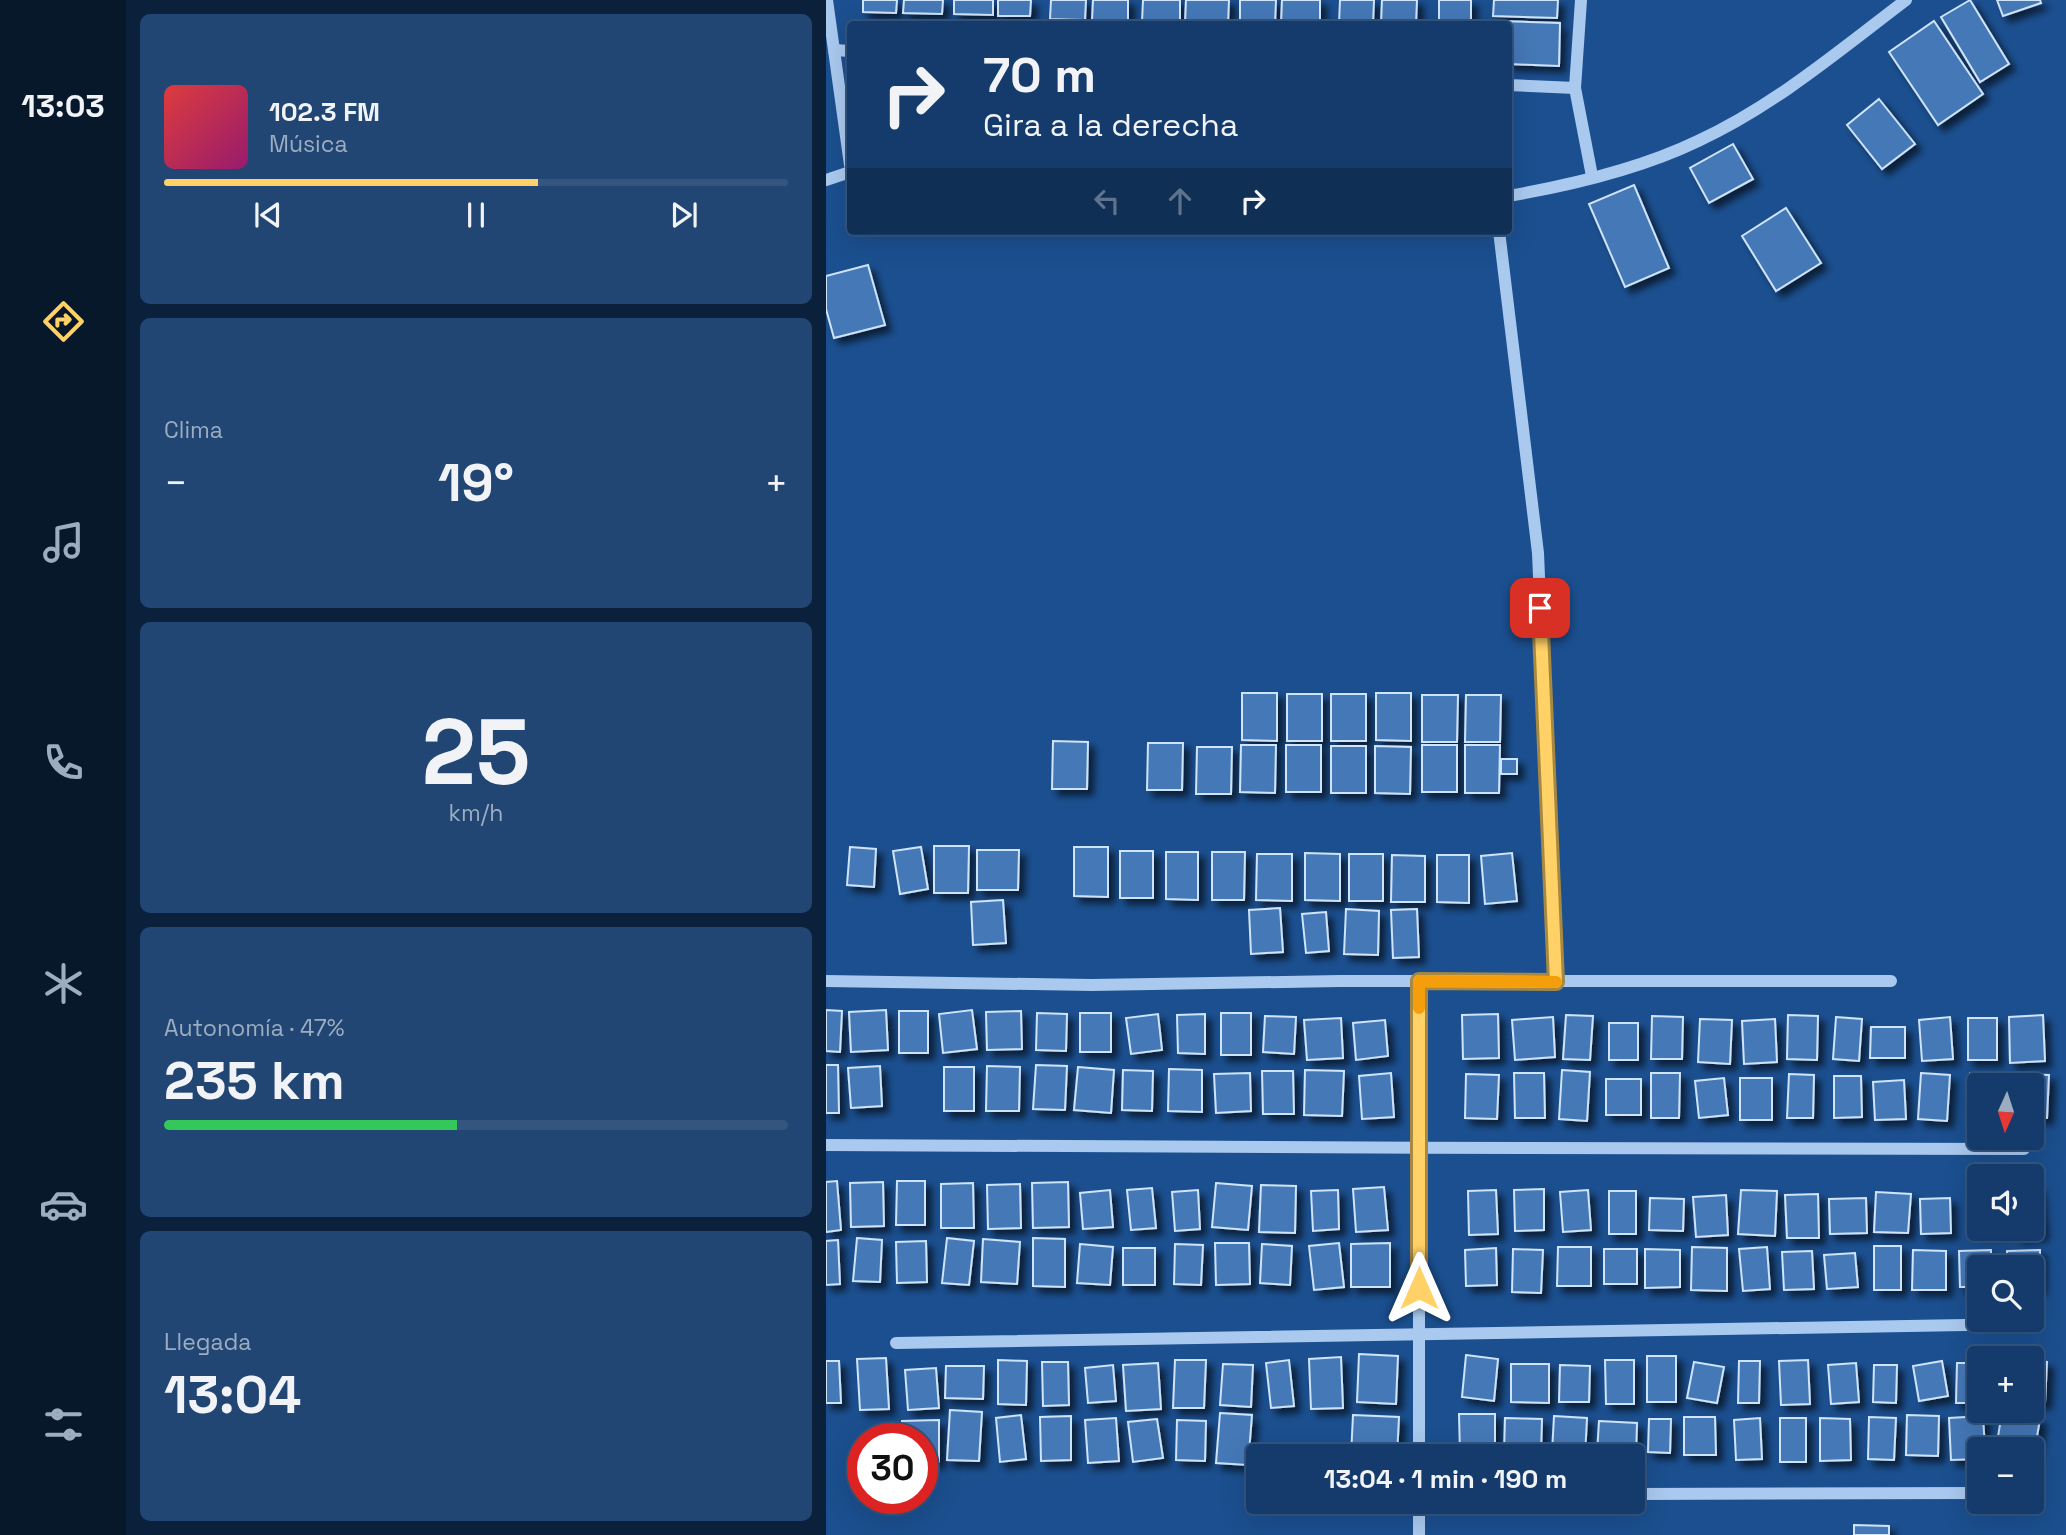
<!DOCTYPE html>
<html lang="es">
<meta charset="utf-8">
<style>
:root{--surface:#143b6b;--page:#214673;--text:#f1f3f6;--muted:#9dadc1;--line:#33557e;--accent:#ffd166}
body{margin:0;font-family:"Space Grotesk",sans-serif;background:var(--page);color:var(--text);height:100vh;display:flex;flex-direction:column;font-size:26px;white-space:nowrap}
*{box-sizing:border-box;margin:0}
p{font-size:23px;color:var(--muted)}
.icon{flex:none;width:38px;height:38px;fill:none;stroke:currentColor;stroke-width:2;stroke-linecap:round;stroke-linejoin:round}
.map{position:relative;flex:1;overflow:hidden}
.side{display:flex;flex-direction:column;gap:14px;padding:14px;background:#0b203b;width:700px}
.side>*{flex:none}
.hud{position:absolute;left:21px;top:21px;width:665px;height:214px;border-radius:7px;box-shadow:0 7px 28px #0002,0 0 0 2px var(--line);background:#143b6b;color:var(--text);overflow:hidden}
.needle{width:46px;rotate:183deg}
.tools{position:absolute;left:1141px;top:1073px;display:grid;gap:14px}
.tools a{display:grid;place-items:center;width:77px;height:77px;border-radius:7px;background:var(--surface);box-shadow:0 7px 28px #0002,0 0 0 2px var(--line);font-size:35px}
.speed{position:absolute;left:21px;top:1423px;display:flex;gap:14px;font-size:35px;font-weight:700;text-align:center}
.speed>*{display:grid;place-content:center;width:91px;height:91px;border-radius:50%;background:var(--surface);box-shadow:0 7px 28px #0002,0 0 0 2px var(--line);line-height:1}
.speed .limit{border:10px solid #d22;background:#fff;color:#111}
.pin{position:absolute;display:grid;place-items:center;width:60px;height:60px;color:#fff;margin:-30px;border-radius:14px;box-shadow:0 4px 10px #0006}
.me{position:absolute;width:77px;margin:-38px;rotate:0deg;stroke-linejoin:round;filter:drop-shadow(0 0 5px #0008)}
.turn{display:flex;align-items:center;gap:24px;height:147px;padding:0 21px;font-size:32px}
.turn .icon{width:91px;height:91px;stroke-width:2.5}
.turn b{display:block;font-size:49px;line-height:60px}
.lanes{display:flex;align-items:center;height:66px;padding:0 21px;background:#0003;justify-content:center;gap:35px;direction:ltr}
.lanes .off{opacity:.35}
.big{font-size:52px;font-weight:700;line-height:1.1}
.side .widget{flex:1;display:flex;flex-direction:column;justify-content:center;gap:10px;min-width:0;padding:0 24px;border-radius:10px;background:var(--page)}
.side .dial{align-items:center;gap:0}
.dial b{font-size:91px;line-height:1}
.song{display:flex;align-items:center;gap:21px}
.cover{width:84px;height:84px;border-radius:10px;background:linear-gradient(135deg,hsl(0 70% 55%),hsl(320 70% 35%))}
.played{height:7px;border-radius:4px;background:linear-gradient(90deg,var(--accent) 60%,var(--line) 60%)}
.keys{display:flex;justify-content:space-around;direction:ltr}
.heat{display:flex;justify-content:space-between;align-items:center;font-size:38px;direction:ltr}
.charge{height:10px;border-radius:5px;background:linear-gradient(90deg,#34c759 47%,var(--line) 0)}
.trip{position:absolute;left:420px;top:1444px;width:399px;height:70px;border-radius:7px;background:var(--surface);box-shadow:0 7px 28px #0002,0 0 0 2px var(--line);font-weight:700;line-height:70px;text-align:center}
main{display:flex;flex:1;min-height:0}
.dock{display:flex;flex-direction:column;width:126px;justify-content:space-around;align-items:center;background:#08182b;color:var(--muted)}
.dock .icon{width:49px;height:49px}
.dock .current{color:var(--accent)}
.dock b{font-size:32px;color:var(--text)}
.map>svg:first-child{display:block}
</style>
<main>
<nav class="dock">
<b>13:03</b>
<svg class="icon current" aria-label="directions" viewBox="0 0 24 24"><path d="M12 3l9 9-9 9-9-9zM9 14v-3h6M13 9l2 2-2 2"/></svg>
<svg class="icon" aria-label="music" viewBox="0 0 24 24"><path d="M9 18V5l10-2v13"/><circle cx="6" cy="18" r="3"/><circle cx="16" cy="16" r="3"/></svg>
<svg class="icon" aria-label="phone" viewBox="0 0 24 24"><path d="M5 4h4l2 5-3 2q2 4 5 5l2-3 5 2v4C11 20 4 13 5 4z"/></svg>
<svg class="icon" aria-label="climate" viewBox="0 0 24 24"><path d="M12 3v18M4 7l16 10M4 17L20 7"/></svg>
<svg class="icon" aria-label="car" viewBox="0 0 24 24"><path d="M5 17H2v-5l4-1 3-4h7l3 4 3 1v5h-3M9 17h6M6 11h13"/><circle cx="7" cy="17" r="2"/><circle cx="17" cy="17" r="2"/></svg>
<svg class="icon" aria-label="filters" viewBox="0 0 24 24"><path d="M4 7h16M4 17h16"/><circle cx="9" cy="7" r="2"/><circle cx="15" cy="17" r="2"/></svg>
</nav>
<section class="side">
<div class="widget">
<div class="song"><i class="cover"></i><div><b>102.3 FM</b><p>Música</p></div></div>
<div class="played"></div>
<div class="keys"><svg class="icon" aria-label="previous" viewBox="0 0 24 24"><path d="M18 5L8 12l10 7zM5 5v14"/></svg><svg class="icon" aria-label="pause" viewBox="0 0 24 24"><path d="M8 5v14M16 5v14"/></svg><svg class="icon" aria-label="next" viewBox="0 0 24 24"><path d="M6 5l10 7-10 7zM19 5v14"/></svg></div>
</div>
<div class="widget"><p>Clima</p>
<div class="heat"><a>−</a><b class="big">19°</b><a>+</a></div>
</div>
<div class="widget dial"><b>25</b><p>km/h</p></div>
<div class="widget"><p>Autonomía · 47%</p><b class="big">235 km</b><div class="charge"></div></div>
<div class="widget"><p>Llegada</p><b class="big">13:04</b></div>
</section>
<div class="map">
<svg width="1240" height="1535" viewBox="0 0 1240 1535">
<defs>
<filter id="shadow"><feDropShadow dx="6" dy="6" stdDeviation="3.5" flood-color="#0009"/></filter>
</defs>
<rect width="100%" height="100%" fill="#1b4f8f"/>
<!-- building -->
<g fill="#4478b7" stroke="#cfe3fa" stroke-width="2" filter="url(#shadow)">
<path d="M37,0h34l-1,13 -33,-1z"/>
<path d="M78,0h39l-1,14 -39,-1z"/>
<path d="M128,0h39v15l-39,-1z"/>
<path d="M172,0h33l-1,16h-32z"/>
<path d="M225,0h35l-1,20 -35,-1z"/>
<path d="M267,0h35v21l-36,-1z"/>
<path d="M317,0h37v23l-38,-1z"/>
<path d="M360,0h43l-1,24 -43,-1z"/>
<path d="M414,0h36l-1,24h-35z"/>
<path d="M456,0h38v24h-39z"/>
<path d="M514,0h34l-1,24h-34z"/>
<path d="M556,0h35l-1,24h-35z"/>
<rect x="613" y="0" width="32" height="24"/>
<path d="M668,0h64l-1,18 -64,-2z"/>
<path d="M1144,0l39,64 -29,18 -39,-65z"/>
<path d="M1171,0h43l1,3 -38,13z"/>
<path d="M675,21l59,2 -1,43 -51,-2v-40h-7z"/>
<path d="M1108,21l49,73 -45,31 -49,-73z"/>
<path d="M1053,99l36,45 -33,25 -35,-44z"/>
<path d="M907,144l20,35 -44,24 -19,-35z"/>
<path d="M808,185l35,83 -44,19 -36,-83z"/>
<path d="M960,208l35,55 -45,28 -34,-55z"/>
<path d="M42,265l17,60 -51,13 -8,-29v-33z"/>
<path d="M416,693h35v48l-35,-1z"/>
<path d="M550,693h35v48l-35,-1z"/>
<rect x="461" y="694" width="35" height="47"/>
<rect x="505" y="694" width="35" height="47"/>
<path d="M596,695h36l-1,47h-35z"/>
<path d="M640,695h35l-1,47h-35z"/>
<path d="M227,741l35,1 -1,47h-35z"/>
<path d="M322,743h35l-1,47h-35z"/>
<path d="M415,745h35l-1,48 -35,-1z"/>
<rect x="460" y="745" width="35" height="47"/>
<rect x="596" y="745" width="35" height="47"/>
<path d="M639,745h35l-1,48h-34z"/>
<rect x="505" y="746" width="35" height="47"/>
<path d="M549,746l36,1 -1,47 -35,-1z"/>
<path d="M371,747h35l-1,47h-35z"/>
<rect x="675" y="759" width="16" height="15"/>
<path d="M108,846h35l-1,47h-34z"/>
<path d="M24,847l26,2 -2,38 -27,-2z"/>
<path d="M95,847l7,42 -28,5 -7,-43z"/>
<path d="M248,847h34v50l-34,-1z"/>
<path d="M151,850h42l-1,40h-41z"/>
<rect x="294" y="851" width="33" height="47"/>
<path d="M340,852h32v48l-32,-1z"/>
<path d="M386,852h33l-1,48h-32z"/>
<path d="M479,853l35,1v47l-35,-1z"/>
<path d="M686,853l5,48 -32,3 -4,-48z"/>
<path d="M431,854h35v47l-36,-1z"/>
<rect x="523" y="854" width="34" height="47"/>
<path d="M566,855l33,1v46h-34z"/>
<path d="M611,855h32v48l-32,-1z"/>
<path d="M177,900l3,43 -33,2 -2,-43z"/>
<path d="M454,908l3,44 -32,2 -2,-44z"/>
<path d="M520,909l33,2 -1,44 -34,-1z"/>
<path d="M591,909l2,48 -26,1 -2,-48z"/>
<path d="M500,912l3,39 -23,2 -4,-39z"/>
<path d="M0,1010l16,1 -2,41 -14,-1z"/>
<path d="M60,1010l2,40 -37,2 -2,-40z"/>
<path d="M146,1010l5,39 -34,4 -4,-39z"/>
<rect x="73" y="1011" width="29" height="42"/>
<path d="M195,1011l1,38 -35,1 -1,-38z"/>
<path d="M211,1013l30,1 -1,37 -30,-1z"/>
<rect x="254" y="1013" width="31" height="39"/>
<rect x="395" y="1013" width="30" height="42"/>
<path d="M332,1014l4,36 -31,4 -5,-36z"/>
<path d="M379,1014v40l-27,-1 -1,-38z"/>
<path d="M672,1014l1,44 -36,1 -1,-44z"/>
<path d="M740,1015l27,1 -3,44 -27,-1z"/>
<path d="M962,1015l30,1 -1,44 -30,-1z"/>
<path d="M1217,1015l2,46 -35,2 -1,-46z"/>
<path d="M439,1016l31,1 -2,37 -31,-2z"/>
<path d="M826,1016l31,1 -1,42h-31z"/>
<path d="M727,1017l2,40 -40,3 -3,-40z"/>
<path d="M1010,1017l26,2 -3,42 -26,-2z"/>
<path d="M1124,1017l3,42 -31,2 -3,-41z"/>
<path d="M515,1018l2,40 -36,2 -3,-40z"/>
<rect x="1142" y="1018" width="29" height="42"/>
<path d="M874,1019l32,1 -2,44 -32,-2z"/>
<path d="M949,1019l2,43 -33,2 -2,-43z"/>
<path d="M559,1020l3,36 -32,4 -3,-37z"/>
<rect x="783" y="1023" width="29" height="37"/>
<path d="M1045,1027h34v31h-35z"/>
<path d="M0,1065h12l1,48h-13z"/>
<path d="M210,1065l31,1 -2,44 -32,-1z"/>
<path d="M54,1066l2,40 -31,2 -3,-40z"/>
<path d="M161,1066l33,1 -1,44h-33z"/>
<rect x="118" y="1067" width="30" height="44"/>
<path d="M252,1067l36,3 -3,43 -37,-3z"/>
<path d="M343,1069l33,1v42l-34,-1z"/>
<path d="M297,1070l30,1 -1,40 -30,-1z"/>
<path d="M479,1070l39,1 -2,45 -38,-1z"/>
<path d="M736,1070l28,2 -3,49 -28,-2z"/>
<path d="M436,1071h31l1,43h-31z"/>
<path d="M424,1073l1,38 -35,2 -2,-39z"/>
<path d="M565,1073l3,44 -32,2 -3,-43z"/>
<path d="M688,1073h30l1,45h-30z"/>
<path d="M825,1073h29l-1,45h-28z"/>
<path d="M1095,1073l29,2 -3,46 -29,-2z"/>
<path d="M1144,1073l28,2 -1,10h-18v32l-13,-1z"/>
<path d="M640,1074l33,1 -2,44 -32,-1z"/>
<path d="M963,1074l25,1 -1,43h-26z"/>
<path d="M1184,1074l39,1 -2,43 -15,-1v-32h-22z"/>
<path d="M1008,1076h27l1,41 -28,1z"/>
<path d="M898,1078l4,37 -29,3 -4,-37z"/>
<rect x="914" y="1078" width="32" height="42"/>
<rect x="780" y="1079" width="35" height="36"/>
<path d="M1078,1080l2,39 -31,1 -2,-38z"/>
<path d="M11,1181l4,49 -15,2v-50z"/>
<path d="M71,1181h28v44h-29z"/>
<path d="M57,1182l1,44 -33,1 -1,-44z"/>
<path d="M242,1182l1,45 -36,1 -1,-45z"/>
<path d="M147,1183l1,45h-33v-44z"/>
<path d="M390,1183l36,3 -4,44 -36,-3z"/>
<path d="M194,1184l1,44 -33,1 -1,-44z"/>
<path d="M435,1185l35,1 -1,47 -36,-1z"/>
<path d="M558,1187l4,43 -32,2 -3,-43z"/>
<path d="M1212,1187l4,47 -25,3 -1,-9h16v-40z"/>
<path d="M326,1188l4,40 -25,2 -4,-40z"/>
<path d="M718,1189v41l-29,1 -1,-41z"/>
<path d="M284,1190l3,37 -30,2 -3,-36z"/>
<path d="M372,1190l2,39 -25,2 -3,-39z"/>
<path d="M512,1190l1,39 -26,2 -2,-40z"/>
<path d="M670,1190l2,44 -29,1 -1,-44z"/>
<path d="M762,1190l3,40 -28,2 -3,-40z"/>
<path d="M915,1190l36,1 -2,45 -37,-2z"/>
<path d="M1142,1190h11v38h17v4h-28z"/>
<rect x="783" y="1191" width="27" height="43"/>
<path d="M1050,1192l35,2 -3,39 -34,-1z"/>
<path d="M992,1194l1,44h-32l-2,-43z"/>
<path d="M900,1195l2,40 -32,2 -3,-40z"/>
<path d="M824,1198l34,1 -1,32 -34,-1z"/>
<path d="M1040,1198l1,35 -37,1 -1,-35z"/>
<path d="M1124,1198l1,35 -30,1 -1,-35z"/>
<path d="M31,1238l25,2 -2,42 -27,-1z"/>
<path d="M121,1238l27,3 -5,44 -27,-2z"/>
<path d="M207,1238l32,1v48l-32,-1z"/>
<path d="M157,1239l37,3 -3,42 -36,-2z"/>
<path d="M12,1240l2,44 -14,1v-44z"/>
<path d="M100,1241l1,41 -30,1 -1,-41z"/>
<path d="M389,1243h34l1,41 -34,1z"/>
<path d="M513,1243l5,44 -30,3 -5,-44z"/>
<path d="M564,1243v44h-39v-43z"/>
<path d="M254,1244l33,3 -3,38 -33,-2z"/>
<path d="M349,1244l28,1 -2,40 -27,-1z"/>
<path d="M436,1244l30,2 -2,39 -30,-2z"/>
<rect x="1048" y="1246" width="27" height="44"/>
<path d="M732,1247h33v39h-34z"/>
<path d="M866,1247l35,1v43l-36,-1z"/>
<path d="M941,1247l3,42 -27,2 -4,-42z"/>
<rect x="297" y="1248" width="32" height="37"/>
<path d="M670,1248l1,37 -31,1 -1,-36z"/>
<path d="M687,1249l30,1 -2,43 -29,-1z"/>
<rect x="778" y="1249" width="33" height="35"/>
<path d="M819,1249l35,1v37l-35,1z"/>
<path d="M1087,1250l33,1v39h-34z"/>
<path d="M1165,1250v17h-12v20h-19l-1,-36z"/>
<path d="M1214,1250v38h-8v-21h-25v-16z"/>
<path d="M986,1251l2,38 -30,1 -2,-38z"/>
<path d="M1029,1253l3,34 -31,2 -3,-34z"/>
<path d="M533,1354l39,2 -2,48 -39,-2z"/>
<path d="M640,1355l32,4 -4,42 -32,-4z"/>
<rect x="821" y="1356" width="29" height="46"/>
<path d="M515,1357l2,51 -32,1 -2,-50z"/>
<path d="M60,1358l3,51 -29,1 -3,-51z"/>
<path d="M172,1360l29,1 -1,44 -28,-1z"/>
<path d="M349,1360h31l-2,48h-31z"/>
<path d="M463,1360l5,46 -23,2 -5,-45z"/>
<path d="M779,1360h29v44h-28z"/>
<path d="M982,1360l2,44 -29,1 -2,-44z"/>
<path d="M0,1361h13l2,42h-15z"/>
<path d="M913,1361h21l-1,42h-21z"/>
<path d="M1116,1361l6,35 -29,5 -6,-35z"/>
<path d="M1206,1361l15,1 -2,41 -13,-1z"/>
<path d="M216,1362h26l1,43 -26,1z"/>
<path d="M868,1362l30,5 -7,36 -30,-5z"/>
<path d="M332,1363l3,46 -35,2 -3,-46z"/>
<path d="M1030,1363l3,39 -28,2 -3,-39z"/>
<path d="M1131,1363h22v40h-23z"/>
<path d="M397,1364l30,1 -2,42 -31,-2z"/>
<path d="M685,1364h38v39l-38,-1z"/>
<path d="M287,1365l3,36 -28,2 -3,-35z"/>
<path d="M734,1365l30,1 -1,36h-30z"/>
<path d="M1048,1365h23l-1,38 -23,-1z"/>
<path d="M120,1366h38l-1,33 -38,-1z"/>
<path d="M110,1368l3,40 -31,2 -3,-40z"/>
<path d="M124,1410l32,2 -3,49 -32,-1z"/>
<path d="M1176,1412l38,7 -8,47v-17h-36z"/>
<path d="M394,1413l32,2 -4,50 -32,-2z"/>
<path d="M633,1414h36v40h-35z"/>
<path d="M195,1415l5,44 -26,3 -4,-44z"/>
<path d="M527,1415l46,2 -2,39h-46z"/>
<path d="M1081,1415l32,1 -1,40 -32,-1z"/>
<path d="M245,1416v44l-30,1 -1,-44z"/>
<path d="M728,1416l33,2 -2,38 -33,-3z"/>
<path d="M1157,1416l2,33h-6v10l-28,1 -2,-42z"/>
<path d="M858,1417h31l1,38h-32z"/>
<path d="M1043,1417l27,1 -2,42 -26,-1z"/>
<path d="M290,1418l3,43 -31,2 -3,-43z"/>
<path d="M679,1418l37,1 -1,35 -37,-1z"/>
<path d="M934,1418l2,41 -26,1 -2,-40z"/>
<rect x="954" y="1418" width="26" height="44"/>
<path d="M994,1418l30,1 1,41 -31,1z"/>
<path d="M331,1419l6,39 -30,4 -5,-40z"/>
<path d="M823,1419h22l-1,34 -22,-1z"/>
<path d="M113,1420v42h-17v-24h-20v-17z"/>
<path d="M351,1420l29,1 -1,40 -29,-1z"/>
<path d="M773,1421l38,2 -1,33 -39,-2z"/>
<path d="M1028,1525l35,1v9h-35z"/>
</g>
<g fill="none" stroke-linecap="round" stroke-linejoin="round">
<!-- minor -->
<g stroke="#a9c9ee" stroke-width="12">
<path d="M1,0l23,165"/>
<path d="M755,0l-6,88 17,88"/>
<path d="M8,50l16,1"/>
<path d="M682,85l67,3"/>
<path d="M0,180l24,-8"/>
<path d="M682,196c64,-11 132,-27 190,-55 76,-35 142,-91 208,-141"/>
<path d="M673,231l39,322 18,429"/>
<path d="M0,981l266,4 248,-4h551"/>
<path d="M0,1145c399,2 799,4 1198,4"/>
<path d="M70,1343l1127,-19"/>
<path d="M593,1456v-475"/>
<path d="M807,1494l346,-1"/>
<path d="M593,1502v33"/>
</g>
</g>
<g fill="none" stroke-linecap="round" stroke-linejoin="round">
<defs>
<path id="route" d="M593,1288v-307l137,1 -16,-374"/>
</defs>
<!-- route casing -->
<use href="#route" stroke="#a68842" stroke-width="18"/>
<!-- route -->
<use href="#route" stroke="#ffd166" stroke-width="12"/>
<!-- slow -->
<path stroke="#f59e0b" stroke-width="12" d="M593,1008v-27l137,1"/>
</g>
</svg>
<div class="tools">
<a><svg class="needle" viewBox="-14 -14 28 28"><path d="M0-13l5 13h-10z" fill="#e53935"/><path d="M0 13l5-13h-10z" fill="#9dadc1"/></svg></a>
<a><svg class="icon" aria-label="sound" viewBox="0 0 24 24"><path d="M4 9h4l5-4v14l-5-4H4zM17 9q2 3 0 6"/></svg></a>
<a><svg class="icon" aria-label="search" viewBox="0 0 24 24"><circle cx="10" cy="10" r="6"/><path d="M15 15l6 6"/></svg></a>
<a>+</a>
<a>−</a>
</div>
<div class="speed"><div class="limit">30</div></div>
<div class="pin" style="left:714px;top:608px;background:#d93025"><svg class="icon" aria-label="arrive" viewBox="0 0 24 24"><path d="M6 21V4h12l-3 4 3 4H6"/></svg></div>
<svg class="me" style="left:593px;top:1288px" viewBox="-20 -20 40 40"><path d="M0-17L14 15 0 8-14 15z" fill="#ffd166" stroke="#fff" stroke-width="4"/></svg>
<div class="trip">13:04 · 1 min · 190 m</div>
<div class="hud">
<div class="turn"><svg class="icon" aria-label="right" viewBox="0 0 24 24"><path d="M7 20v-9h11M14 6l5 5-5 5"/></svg><div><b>70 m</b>Gira a la derecha</div></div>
<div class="lanes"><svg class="icon off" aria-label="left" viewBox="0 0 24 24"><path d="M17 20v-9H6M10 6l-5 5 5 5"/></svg><svg class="icon off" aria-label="ahead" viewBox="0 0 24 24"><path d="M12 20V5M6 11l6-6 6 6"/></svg><svg class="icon" aria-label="right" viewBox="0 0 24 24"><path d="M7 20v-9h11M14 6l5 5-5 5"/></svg></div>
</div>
</div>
</main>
